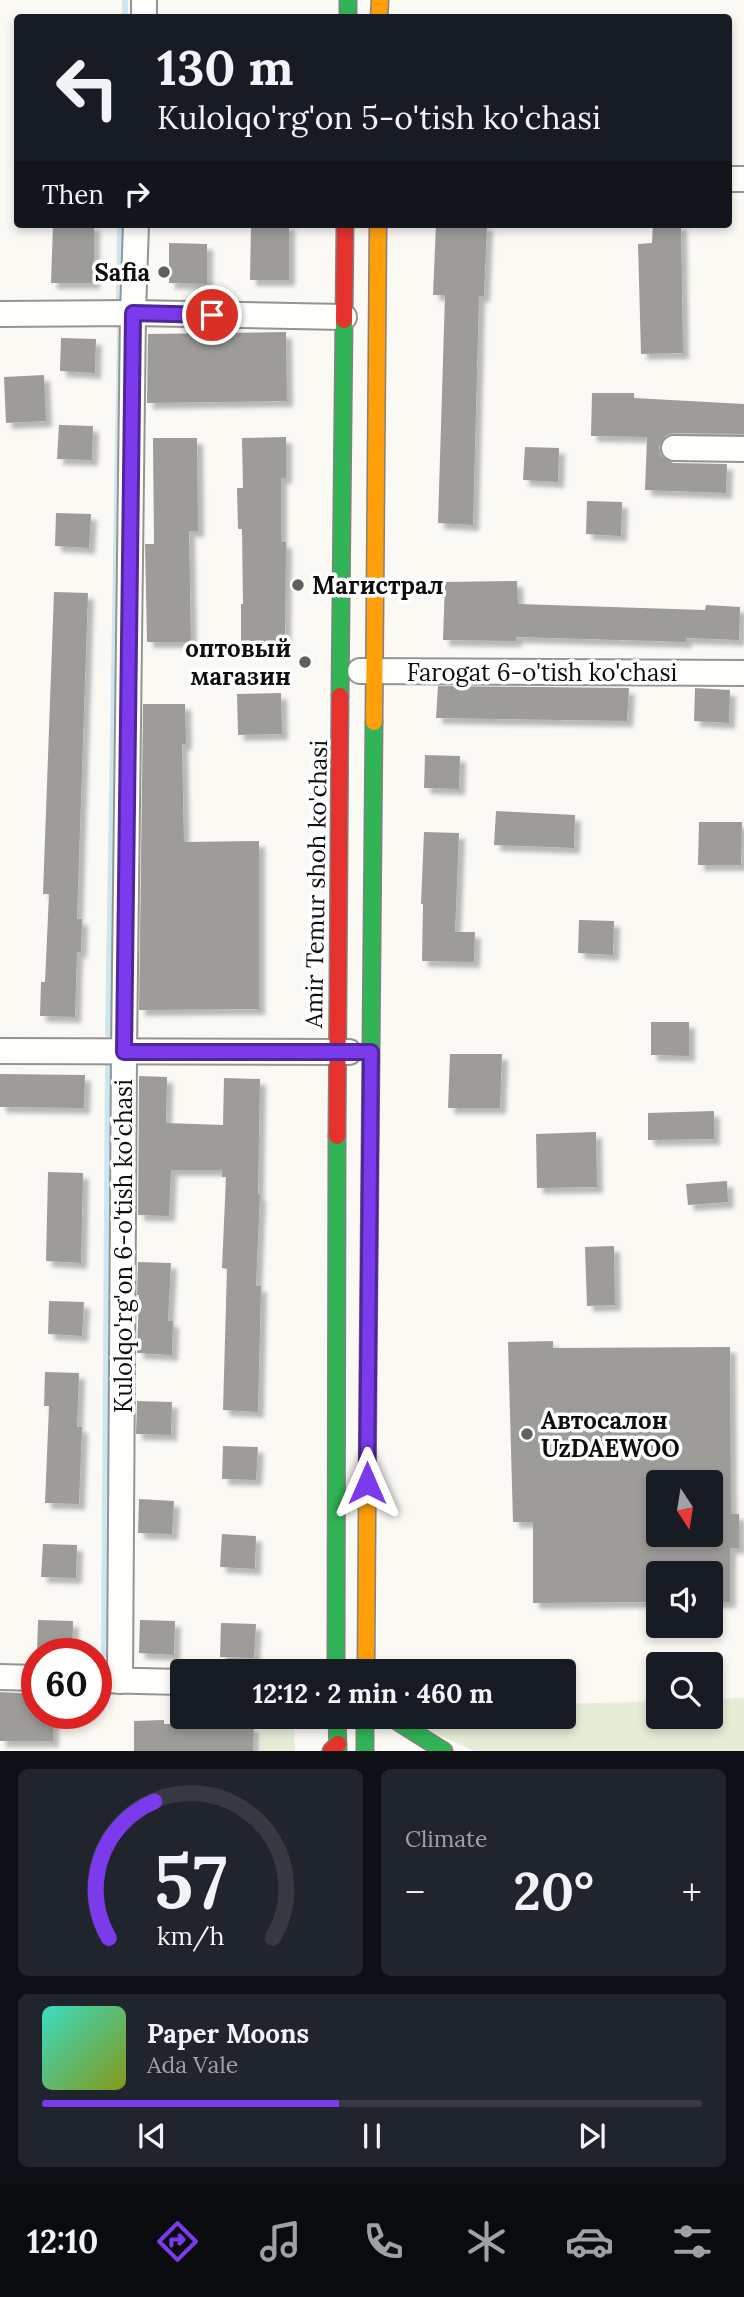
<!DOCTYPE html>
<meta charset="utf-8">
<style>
:root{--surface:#171b24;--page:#20242c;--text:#f1f3f6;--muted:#9ea1a6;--line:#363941;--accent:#7c3aed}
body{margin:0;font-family:Lora,serif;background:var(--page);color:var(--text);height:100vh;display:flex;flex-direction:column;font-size:26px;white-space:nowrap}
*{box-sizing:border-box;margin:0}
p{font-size:23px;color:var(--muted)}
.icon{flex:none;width:38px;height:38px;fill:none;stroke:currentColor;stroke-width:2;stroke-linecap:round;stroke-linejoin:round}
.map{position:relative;height:1751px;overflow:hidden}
.details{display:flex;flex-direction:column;gap:18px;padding:18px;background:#0d0f14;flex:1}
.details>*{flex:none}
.top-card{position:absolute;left:14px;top:14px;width:718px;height:214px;border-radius:7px;box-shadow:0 4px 10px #0003;background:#171b24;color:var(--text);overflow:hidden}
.needle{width:46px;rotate:168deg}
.controls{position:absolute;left:646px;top:1470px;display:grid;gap:14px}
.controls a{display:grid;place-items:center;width:77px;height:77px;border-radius:7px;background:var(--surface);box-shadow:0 4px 10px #0003;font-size:35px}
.speed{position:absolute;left:21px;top:1638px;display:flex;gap:14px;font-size:35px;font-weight:700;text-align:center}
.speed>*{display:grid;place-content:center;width:91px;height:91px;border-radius:50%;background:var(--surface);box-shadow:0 4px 10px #0003;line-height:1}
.speed .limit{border:10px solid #d22;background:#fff;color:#111}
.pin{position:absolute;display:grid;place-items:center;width:60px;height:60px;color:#fff;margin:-30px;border:4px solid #fff;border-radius:50%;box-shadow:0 2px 7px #0007}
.me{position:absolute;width:77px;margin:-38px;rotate:0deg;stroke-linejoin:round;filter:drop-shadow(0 0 5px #0008)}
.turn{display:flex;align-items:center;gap:24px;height:147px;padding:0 28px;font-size:32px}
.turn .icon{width:91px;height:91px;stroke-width:2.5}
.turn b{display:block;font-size:49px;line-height:60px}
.then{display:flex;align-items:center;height:66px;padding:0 28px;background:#0003;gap:14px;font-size:26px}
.big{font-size:52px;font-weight:700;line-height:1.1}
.details .card{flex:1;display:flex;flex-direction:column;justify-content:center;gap:10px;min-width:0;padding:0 24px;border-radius:10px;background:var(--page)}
.details .dial{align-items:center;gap:0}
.dial svg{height:182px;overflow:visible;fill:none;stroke:var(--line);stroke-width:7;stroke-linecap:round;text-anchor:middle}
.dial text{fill:var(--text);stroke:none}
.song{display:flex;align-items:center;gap:21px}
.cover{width:84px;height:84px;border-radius:10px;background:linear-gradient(135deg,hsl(170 70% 55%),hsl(70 70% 35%))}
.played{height:7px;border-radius:4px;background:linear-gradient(90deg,var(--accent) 45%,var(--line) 45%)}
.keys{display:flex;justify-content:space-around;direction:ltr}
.heat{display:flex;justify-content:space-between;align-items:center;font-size:38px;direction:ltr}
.details .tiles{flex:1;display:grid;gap:18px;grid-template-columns:1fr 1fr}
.card:last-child{grid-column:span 2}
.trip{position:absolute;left:170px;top:1659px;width:406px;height:70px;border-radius:7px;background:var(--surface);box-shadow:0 4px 10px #0003;font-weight:700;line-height:70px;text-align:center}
.tab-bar{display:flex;height:112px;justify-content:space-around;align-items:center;background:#090b0e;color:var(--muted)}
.tab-bar .icon{width:49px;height:49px}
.tab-bar .active{color:var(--accent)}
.tab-bar b{font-size:32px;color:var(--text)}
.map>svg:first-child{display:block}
</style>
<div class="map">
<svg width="744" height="1751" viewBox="0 0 744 1751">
<defs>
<filter id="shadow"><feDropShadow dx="6" dy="6" stdDeviation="2" flood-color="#0004"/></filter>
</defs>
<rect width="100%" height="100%" fill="#faf9f4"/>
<!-- green -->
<g fill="#e5edd6">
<path d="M744,1698v53h-270l-46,-21 5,-13h131v-13l94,-3v16h52l1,-18z"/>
<path d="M294,1719l1,32h-33l-1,-31z"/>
</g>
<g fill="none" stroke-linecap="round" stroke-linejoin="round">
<!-- stream -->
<g stroke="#cee6f0" stroke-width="6">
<path d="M125,18v-18"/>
<path d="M119,303l1,-79"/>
<path d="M108,1034l12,-706"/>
<path d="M104,1654l4,-592"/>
</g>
</g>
<!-- building -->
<g fill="#9e9c99" fill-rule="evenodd" filter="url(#shadow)">
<path d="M53,224h41v59h-43z"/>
<path d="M251,224h38v56h-39z"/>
<path d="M436,224h51l-3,72h-5l-6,229 -35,-2 7,-228h-12z"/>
<path d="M653,224h28l2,129 -42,1 -3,-110 14,-1z"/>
<path d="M169,243l38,1v40l-38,-1z"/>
<path d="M286,332l1,69 -140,2 1,-69z"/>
<path d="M61,338l35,1 -1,34 -35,-2z"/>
<path d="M44,375l2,46 -40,2 -2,-46z"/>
<path d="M592,393h42v5l110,6v30l-70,-1 -8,2 -7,12 2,9 12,7 54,1 -1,29 -81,-3 2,-53 -56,-1z"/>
<path d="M59,425l34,1 -1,34 -35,-1z"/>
<path d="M286,437v41h-5v64h5l-1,102 -44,1v-41h2l-1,-75h-4l-1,-41h6l-1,-50z"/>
<path d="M153,438h44l1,93h-9l2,111h-44l-2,-98h9z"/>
<path d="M525,447l34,1 -1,34 -35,-2z"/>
<path d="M587,501l35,1 -1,34 -35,-2z"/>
<path d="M56,513l35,1 -2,34 -34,-2z"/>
<path d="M517,581l1,23 187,6 1,-5 34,2 -1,33 -53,-2v4l-170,-5v4l-73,-1 2,-58z"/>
<path d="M54,592l34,1 -11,326h5l-1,33h-4l-2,65 -35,-1 1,-34h4l4,-88h-6z"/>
<path d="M438,686l191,2 -2,33 -191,-3z"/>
<path d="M695,688l35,2 -1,33 -35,-2z"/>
<path d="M281,693l1,41 -44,1 -1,-41z"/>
<path d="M143,704h42l1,40h-4l2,98 75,-1v168l-120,1z"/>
<path d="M425,755l35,1 -1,33 -35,-1z"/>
<path d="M496,811l79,4 -1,33 -80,-3z"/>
<path d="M699,822h43l-1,43h-43z"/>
<path d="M424,832l35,1 -4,99h20l-1,30 -52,-1 1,-57h-2z"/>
<path d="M579,920l35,1 -1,34 -35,-2z"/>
<path d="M651,1022h38v34l-38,-1z"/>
<path d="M450,1054h52l-2,54h-52z"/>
<path d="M0,1074l85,1 -1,33 -84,-1z"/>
<path d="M139,1076l28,1 -1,46 57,2 1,-47 36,1 -2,116h2l-4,91h5l-3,126 -35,-2 4,-141 -5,-1 4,-91h-4v-7h-51l-2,46 -31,-1z"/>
<path d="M714,1111v28l-66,1v-27z"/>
<path d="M596,1132l1,55 -60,1 -1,-54z"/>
<path d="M48,1172l35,1 -2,90 -35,-2z"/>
<path d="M727,1181l1,21 -40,3 -2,-21z"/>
<path d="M614,1246l1,59 -28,1 -2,-59z"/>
<path d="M138,1262l33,1 -3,58h5l-1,34 -35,-2 2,-58h-2z"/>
<path d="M49,1301l35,1 -2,34 -34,-2z"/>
<path d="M553,1341v7l177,-1 1,167h8v34h-9v54h-20v-29h-52v29l-125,1v-81h-20l-5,-180zM658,1482h52v53h-52z"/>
<path d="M45,1372l34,1 -2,54h5l-3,77 -34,-1 4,-97h-5z"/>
<path d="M137,1401l35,1 -1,33 -35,-1z"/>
<path d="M223,1446l35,1 -2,33 -34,-1z"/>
<path d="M139,1499l35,2 -2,33 -34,-1z"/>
<path d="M222,1534l34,2 -1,33 -35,-2z"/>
<path d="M43,1544l34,1 -1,33 -35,-1z"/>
<path d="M38,1620l35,1 -1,33 -35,-1z"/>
<path d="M140,1620l35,1 -1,34 -35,-2z"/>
<path d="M221,1623l35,1 -2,34 -34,-1z"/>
<path d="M0,1692l37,2v19h16v28h-53z"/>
<path d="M164,1720v4l90,1 -1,26h-119v-30z"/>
</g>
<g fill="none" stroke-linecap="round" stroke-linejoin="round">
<defs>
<g id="street">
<path d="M144,18v-18"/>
<path d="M728,179h16"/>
<path d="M0,314l133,-1 211,4"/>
<path d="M674,448l70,1"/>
<path d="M360,671l384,2"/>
<path d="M0,1051l349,1"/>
<path d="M0,1677l37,1"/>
<path d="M96,1680l86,2"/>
<path d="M120,1681l4,-629 9,-739 3,-89"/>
</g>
<g id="fast">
<path d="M348,0v18"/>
<path d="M340,696l4,-376"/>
<path d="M368,1374l6,-652"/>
<path d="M336,1671l1,-535"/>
<path d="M337,1717l1,34"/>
<path d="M365,1717v34"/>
<path d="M390,1717l54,34"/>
</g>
<g id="slow">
<path d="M379,18l1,-18"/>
<path d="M374,722l4,-498"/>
<path d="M366,1671l2,-297"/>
</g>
<g id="jam">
<path d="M344,320l1,-96"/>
<path d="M337,1136l3,-440"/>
<path d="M331,1751l7,-7"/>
</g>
</defs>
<!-- street casing -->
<use href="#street" stroke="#949492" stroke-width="28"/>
<!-- fast casing -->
<use href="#fast" stroke="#82817f" stroke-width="19"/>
<!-- slow casing -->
<use href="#slow" stroke="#82817f" stroke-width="19"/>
<!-- jam casing -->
<use href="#jam" stroke="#82817f" stroke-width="19"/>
<!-- street -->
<use href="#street" stroke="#fefefd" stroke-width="24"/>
<!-- fast -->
<use href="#fast" stroke="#30b455" stroke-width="16"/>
<!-- slow -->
<use href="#slow" stroke="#ff9f0a" stroke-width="16"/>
<!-- jam -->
<use href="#jam" stroke="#e5322d" stroke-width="16"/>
</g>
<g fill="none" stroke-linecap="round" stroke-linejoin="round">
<defs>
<path id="route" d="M212,315l-79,-2 -9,739h247l-4,431"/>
</defs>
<!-- route casing -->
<use href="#route" stroke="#51269a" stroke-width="18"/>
<!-- route -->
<use href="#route" stroke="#7c3aed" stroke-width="12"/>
</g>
<!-- markers -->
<g fill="#61605e" stroke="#fff" stroke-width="2.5">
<circle cx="164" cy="272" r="7"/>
<circle cx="298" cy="585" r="7"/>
<circle cx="305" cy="662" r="7"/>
<circle cx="527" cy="1434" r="7"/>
</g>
<g text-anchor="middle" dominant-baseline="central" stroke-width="7" stroke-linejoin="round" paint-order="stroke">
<!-- poi labels -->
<g font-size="24" font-weight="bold" fill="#0e0e0e" stroke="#fff" text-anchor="end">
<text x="150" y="272">Safia</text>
<text x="312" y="585" text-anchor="start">Магистрал</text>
<text x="291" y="648">оптовый<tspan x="291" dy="28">магазин</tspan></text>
<text x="541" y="1420" text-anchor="start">Автосалон<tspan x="541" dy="28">UzDAEWOO</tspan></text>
</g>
<!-- street labels -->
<g font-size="24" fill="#0e0e0e" stroke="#fff">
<text x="542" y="672">Farogat 6-o'tish ko'chasi</text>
<text transform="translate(316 884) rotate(-89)">Amir Temur shoh ko'chasi</text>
<text transform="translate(123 1246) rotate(-90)">Kulolqo'rg'on 6-o'tish ko'chasi</text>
</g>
</g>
</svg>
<div class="controls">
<a><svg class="needle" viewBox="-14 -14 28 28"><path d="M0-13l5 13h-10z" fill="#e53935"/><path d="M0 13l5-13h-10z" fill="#9ea1a6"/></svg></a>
<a><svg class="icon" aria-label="sound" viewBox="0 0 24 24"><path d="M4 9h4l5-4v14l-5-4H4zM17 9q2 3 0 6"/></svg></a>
<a><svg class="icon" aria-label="search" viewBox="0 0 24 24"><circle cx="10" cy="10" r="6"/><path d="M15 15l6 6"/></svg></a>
</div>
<div class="speed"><div class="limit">60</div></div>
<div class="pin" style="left:212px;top:315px;background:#d93025"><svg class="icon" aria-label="arrive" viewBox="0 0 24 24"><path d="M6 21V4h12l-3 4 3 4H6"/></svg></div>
<svg class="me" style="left:367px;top:1483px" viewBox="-20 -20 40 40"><path d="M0-17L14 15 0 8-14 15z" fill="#7c3aed" stroke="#fff" stroke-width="4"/></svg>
<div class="trip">12:12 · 2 min · 460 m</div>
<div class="top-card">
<div class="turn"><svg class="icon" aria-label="left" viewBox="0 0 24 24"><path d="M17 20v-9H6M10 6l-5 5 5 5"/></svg><div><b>130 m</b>Kulolqo'rg'on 5-o'tish ko'chasi</div></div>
<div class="then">Then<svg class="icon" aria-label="right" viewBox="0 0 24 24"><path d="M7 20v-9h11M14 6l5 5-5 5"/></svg></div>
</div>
</div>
<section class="details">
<div class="tiles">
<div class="card dial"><svg viewBox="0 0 100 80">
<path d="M14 69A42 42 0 1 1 86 69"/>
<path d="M14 69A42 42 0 0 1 34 9" stroke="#7c3aed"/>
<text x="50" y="56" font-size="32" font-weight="700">57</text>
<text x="50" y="72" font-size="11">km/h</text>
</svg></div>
<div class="card"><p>Climate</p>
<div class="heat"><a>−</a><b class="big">20°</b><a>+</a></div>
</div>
<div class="card">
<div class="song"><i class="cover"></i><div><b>Paper Moons</b><p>Ada Vale</p></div></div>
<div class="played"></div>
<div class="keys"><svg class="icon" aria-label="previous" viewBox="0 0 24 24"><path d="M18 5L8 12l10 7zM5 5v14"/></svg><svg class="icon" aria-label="pause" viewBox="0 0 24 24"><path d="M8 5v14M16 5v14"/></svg><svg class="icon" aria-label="next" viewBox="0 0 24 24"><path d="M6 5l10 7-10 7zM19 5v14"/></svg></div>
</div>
</div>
</section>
<nav class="tab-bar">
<b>12:10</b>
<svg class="icon active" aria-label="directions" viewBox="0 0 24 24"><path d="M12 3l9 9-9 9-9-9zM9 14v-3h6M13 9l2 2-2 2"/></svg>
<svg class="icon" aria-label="music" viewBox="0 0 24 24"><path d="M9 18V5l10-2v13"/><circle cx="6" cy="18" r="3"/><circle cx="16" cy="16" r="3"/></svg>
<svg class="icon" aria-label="phone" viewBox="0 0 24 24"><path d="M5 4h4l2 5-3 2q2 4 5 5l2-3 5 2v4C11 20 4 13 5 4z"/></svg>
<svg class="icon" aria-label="climate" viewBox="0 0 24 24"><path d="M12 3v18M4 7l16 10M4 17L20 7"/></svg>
<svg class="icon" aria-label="car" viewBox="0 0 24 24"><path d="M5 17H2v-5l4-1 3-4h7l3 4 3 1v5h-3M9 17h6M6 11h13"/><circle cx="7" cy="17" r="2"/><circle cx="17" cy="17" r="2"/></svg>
<svg class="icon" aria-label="filters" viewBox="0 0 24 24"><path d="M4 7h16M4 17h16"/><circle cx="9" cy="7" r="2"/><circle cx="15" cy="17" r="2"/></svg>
</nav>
